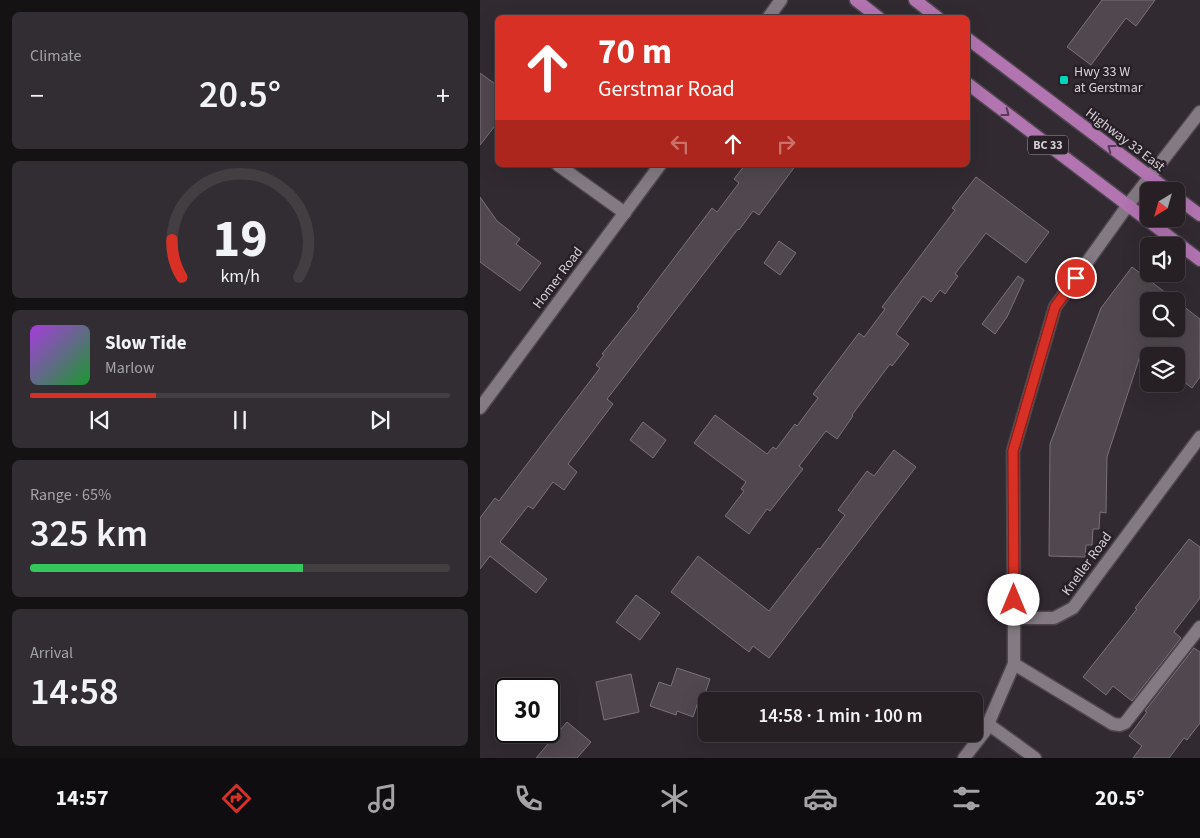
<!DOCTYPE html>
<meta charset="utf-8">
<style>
:root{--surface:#262025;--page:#322d32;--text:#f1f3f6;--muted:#a4a3a7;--line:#423e42;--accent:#d93025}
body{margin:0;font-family:"Source Sans 3",sans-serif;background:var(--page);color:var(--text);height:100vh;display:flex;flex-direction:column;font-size:19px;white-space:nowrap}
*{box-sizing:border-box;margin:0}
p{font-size:16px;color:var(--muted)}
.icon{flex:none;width:28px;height:28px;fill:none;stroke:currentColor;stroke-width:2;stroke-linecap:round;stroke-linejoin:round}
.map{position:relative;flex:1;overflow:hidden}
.details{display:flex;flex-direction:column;gap:12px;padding:12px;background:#151214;width:480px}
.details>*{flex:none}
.banner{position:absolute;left:15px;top:15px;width:475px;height:152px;border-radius:8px;box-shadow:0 5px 20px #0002,0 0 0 1px var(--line);background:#d93025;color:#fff;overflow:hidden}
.needle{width:32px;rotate:217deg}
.fabs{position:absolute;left:660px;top:182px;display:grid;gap:10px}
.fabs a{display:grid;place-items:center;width:45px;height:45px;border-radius:8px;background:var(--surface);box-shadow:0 5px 20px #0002,0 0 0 1px var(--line);font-size:25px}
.speed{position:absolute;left:15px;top:678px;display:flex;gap:10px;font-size:25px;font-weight:700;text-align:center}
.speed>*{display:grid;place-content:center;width:65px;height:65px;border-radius:50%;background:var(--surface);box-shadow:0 5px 20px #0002,0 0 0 1px var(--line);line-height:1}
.speed .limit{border:2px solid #111;border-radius:8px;background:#fff;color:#111}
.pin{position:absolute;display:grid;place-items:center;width:42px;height:42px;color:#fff;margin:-21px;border:2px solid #fff;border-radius:50%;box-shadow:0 1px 5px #0007}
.me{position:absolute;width:55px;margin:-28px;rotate:0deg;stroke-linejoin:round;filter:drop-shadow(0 0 4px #0008)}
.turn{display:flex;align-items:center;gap:18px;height:105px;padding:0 20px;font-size:22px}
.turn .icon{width:65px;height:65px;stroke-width:2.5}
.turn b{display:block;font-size:35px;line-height:42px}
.lanes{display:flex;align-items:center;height:48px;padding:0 20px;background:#0003;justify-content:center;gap:25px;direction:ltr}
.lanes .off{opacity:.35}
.big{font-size:38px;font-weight:600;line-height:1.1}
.details .card{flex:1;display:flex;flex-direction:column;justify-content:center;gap:8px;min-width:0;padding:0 18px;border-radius:8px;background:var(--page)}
.details .dial{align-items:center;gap:0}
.dial svg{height:130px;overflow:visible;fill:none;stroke:var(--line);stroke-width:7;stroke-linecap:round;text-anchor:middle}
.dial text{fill:var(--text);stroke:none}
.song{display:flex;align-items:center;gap:15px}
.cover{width:60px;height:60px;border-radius:8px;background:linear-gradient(135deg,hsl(280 70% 55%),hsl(130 70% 35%))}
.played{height:5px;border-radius:2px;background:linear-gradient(90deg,var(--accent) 30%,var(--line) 30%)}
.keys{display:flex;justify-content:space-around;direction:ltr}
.heat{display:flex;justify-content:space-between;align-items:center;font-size:28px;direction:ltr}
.charge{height:8px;border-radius:4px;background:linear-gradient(90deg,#34c759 65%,var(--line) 0)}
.trip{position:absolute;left:218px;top:692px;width:285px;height:50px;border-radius:8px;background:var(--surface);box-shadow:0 5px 20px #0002,0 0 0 1px var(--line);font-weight:600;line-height:50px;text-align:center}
.tabs{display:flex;height:80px;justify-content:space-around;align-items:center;background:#0f0d0f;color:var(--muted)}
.tabs .icon{width:35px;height:35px}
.tabs .current{color:var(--accent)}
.tabs b{font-size:22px;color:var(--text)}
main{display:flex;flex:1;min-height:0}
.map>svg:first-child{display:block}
</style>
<main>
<section class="details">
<div class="card"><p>Climate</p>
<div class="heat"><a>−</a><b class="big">20.5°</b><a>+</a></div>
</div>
<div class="card dial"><svg viewBox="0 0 100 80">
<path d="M14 69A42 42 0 1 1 86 69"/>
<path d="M14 69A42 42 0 0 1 8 46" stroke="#d93025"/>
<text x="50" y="56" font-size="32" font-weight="700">19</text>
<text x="50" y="72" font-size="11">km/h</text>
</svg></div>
<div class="card">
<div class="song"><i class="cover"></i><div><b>Slow Tide</b><p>Marlow</p></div></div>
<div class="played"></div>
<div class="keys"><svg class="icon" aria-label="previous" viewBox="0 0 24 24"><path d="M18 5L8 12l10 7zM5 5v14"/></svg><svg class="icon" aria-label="pause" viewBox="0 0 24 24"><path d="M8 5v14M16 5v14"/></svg><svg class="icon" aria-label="next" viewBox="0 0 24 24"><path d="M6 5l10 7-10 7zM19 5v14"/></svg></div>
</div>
<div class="card"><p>Range · 65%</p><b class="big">325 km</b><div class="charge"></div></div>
<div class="card"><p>Arrival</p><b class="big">14:58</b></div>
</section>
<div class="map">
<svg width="720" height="758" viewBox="0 0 720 758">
<rect width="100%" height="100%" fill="#322a31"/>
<!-- building -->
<g fill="#50474f" stroke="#7a7179" fill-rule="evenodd">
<path d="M622,0h53l-19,26 -10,-8 -35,47 -24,-18z"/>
<path d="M0,73l18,13v36l-18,23z"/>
<path d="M265,165h51l-37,50 -6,-4 -14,19 -1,-1 -131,170 6,5 -45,60 9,8 -13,18 -11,-8 -20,27 -5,-3 -28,36 47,37 -11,14 -46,-37 -10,13v-51l15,-20 4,3 101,-133 -4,-3 8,-10 -2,-1 37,-46 -2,-1 75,-99 5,4 22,-29 -5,-4z"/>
<path d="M496,177l73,55 -23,31 -40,-30 -31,41 3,2 -13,18 -5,-4 -9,12 -8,-6 -27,38 13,10 -17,22 -2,-2 -38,51 1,1 -16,23 -11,-8 -27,35 4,3 -33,42 -3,-2 -18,25 -24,-18 19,-25 -3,-2 5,-7 -52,-39 21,-28 52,39 6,-7 3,2 19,-25 2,2 21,-28 -5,-4 46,-61 5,4 21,-28 -3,-2 73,-97 -3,-2z"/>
<path d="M0,197l17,24 23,18 -4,5 25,19 -21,28 -40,-29z"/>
<path d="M299,241l17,12 -16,22 -16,-12z"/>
<path d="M652,267l68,52v58l-8,11 -16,-12v-20h-36l-33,101 -1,56 -6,-1 -1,17h-6l-1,16h-6l-1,12 -36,-1 1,-112 51,-136zM669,301h27v28h-27z"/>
<path d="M538,276l6,4 -17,37 -12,17 -13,-10z"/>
<path d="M163,422l23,18 -13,18 -23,-18z"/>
<path d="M414,450l22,17 -147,191 -16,-12 -4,6 -78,-60 27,-36 71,55 49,-63 2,1 25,-34 -7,-5 29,-39 7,5z"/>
<path d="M709,539l11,8v51l-26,34 7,6 -49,63 -19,-15 -7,9 -23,-18 54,-68 -2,-1z"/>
<path d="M156,595l24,18 -20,27 -24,-18z"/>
<path d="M714,648l6,4v71l-13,17 -3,-2 -15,20h-36l9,-12 -13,-10 18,-24 -2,-1z"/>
<path d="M197,668l33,11 -8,24 -4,-1 -5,15 -16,-6 -1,4 -26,-9 9,-24 12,4z"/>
<path d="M151,674l8,38 -35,8 -8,-38z"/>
<path d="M87,722l24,20 -14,16h-41z"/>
</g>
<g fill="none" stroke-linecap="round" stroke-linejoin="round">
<defs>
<g id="minor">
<path d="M288,18l13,-18"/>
<path d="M78,165l67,48"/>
<path d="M0,408l180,-243"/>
<path d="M534,618l-1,-167 42,-144 73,-102 72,-93"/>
<path d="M534,664l99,60 7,1 5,-2 75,-96"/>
<path d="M508,724l47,34"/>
<path d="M484,758l21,-27 29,-67v-46h40l19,-10 127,-171"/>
</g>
<g id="major">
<path d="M376,0l23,18"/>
<path d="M435,0l23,18"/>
<path d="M488,39l201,152"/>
<path d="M488,84l232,176"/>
<path d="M696,197l24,18"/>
</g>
</defs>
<!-- minor casing -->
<use href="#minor" stroke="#4e474e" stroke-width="15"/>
<!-- major casing -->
<use href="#major" stroke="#4e474e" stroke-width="15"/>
<!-- minor -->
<use href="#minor" stroke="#847a83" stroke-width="12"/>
<!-- major -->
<use href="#major" stroke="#b374b2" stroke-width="12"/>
</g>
<!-- one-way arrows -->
<defs><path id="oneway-chevron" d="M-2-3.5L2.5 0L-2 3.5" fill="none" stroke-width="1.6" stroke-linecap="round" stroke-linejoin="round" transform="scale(1.25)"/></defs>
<g stroke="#593d58">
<use href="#oneway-chevron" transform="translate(526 113) rotate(37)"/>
<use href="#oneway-chevron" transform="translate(631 148) rotate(-143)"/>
</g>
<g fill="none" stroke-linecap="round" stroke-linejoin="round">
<defs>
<path id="route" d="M534,600l-1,-149 42,-144 21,-29"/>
</defs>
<!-- route casing -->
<use href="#route" stroke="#8d1f18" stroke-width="12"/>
<!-- route -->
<use href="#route" stroke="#d93025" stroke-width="9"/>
</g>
<!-- markers -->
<rect fill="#00d5b7" stroke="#282027" stroke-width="2" x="579" y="75" width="10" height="10" rx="2.5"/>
<g text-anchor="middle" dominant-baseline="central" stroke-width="5" stroke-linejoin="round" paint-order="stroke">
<!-- shield labels -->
<rect fill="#282027" stroke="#a19ba1" stroke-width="1" x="548" y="135.5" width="40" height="19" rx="4"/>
<g font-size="12" font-weight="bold" fill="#d5d0d5">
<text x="568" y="145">BC 33</text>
</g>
<!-- poi labels -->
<g font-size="14" fill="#d5d0d5" stroke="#282027" text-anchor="start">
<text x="594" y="72">Hwy 33 W<tspan x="594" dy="16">at Gerstmar</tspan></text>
</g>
<!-- street labels -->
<g font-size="14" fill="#d5d0d5" stroke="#282027">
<text transform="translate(645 140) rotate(37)">Highway 33 East</text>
<text transform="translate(78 278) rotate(-53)">Homer Road</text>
<text transform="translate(607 564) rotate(-54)">Kneller Road</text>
</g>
</g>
</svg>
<div class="fabs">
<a><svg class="needle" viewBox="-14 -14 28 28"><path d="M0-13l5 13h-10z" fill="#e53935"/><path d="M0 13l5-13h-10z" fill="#a4a3a7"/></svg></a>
<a><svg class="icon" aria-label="sound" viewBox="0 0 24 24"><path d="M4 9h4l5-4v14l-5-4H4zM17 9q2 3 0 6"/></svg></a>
<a><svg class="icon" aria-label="search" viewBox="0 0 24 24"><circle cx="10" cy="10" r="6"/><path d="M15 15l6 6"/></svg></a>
<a><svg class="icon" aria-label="layers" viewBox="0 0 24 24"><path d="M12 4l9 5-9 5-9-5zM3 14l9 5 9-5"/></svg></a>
</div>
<div class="speed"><div class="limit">30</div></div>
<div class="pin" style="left:596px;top:278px;background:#d93025"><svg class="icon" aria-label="arrive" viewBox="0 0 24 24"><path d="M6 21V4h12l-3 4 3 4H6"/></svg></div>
<svg class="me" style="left:534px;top:600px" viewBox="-20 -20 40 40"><circle r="19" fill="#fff"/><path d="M0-13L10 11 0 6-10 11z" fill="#d93025"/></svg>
<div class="trip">14:58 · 1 min · 100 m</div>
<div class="banner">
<div class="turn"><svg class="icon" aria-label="ahead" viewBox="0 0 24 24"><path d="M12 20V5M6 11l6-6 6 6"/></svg><div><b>70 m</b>Gerstmar Road</div></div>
<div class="lanes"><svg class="icon off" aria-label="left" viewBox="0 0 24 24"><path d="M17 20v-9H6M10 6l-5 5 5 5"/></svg><svg class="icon" aria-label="ahead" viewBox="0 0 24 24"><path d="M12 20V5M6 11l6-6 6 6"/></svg><svg class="icon off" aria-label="right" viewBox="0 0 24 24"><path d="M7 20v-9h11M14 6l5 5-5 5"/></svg></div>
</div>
</div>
</main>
<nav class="tabs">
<b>14:57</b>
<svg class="icon current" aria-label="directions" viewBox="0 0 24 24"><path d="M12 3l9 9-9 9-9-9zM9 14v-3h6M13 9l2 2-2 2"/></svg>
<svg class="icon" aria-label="music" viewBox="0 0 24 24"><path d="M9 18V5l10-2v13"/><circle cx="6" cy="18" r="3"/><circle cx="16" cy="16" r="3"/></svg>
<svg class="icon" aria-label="phone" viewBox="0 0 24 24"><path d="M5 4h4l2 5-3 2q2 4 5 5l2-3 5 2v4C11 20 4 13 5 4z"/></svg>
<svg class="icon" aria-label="climate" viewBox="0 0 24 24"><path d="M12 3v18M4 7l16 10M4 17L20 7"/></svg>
<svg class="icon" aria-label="car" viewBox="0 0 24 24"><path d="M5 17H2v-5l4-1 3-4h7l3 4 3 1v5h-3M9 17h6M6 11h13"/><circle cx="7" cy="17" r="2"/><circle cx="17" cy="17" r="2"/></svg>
<svg class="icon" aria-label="filters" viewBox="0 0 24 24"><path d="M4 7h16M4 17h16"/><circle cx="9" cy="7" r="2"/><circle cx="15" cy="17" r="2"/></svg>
<b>20.5°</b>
</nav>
